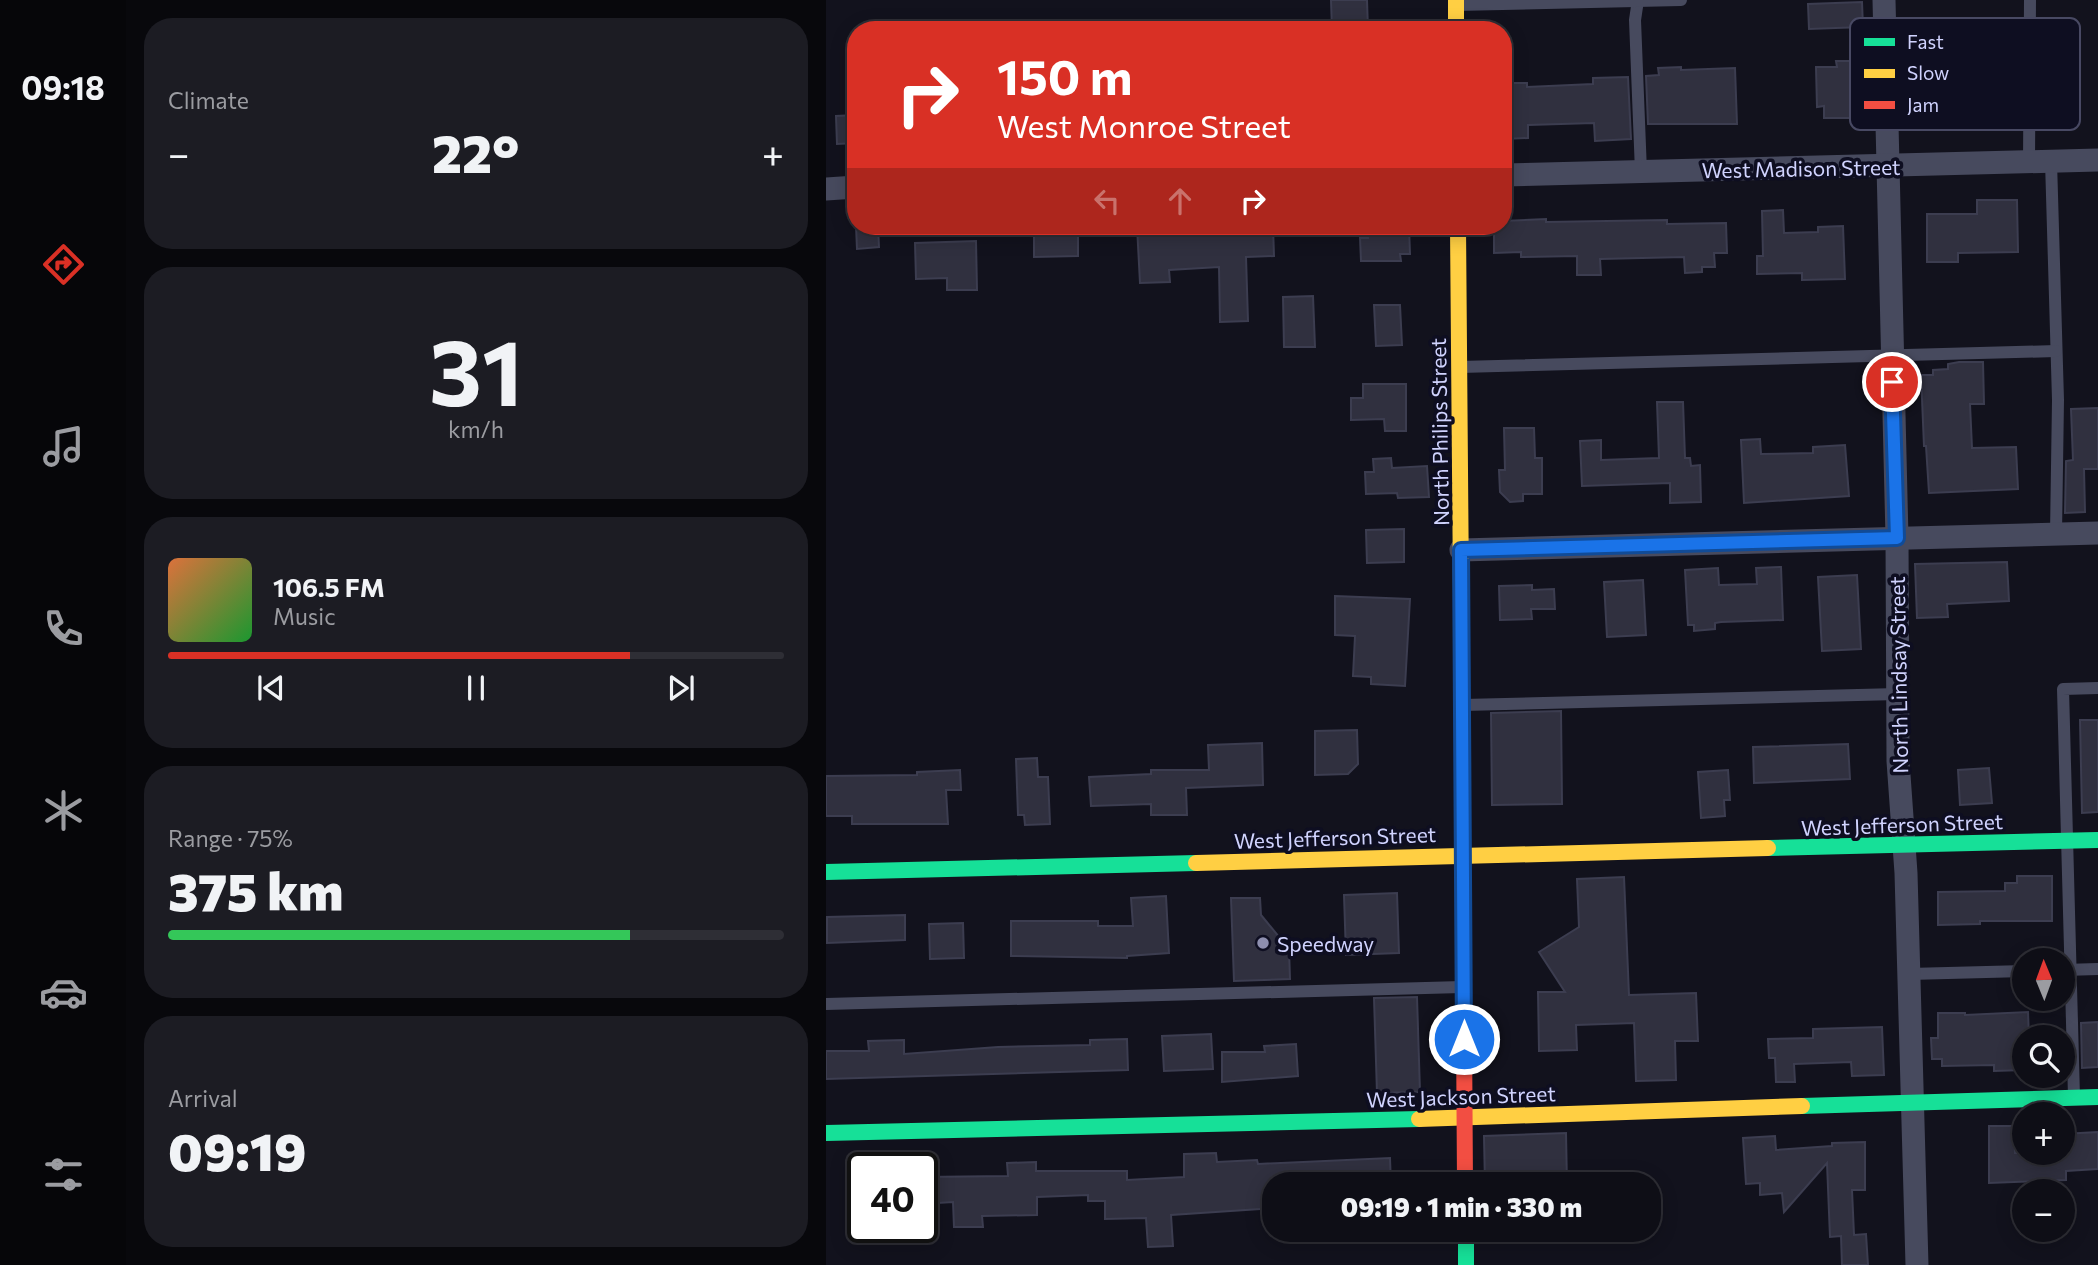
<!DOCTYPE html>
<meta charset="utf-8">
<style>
:root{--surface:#0e0e16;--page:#1c1c23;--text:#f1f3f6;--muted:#9b9ca1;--line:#2e2e35;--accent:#d93025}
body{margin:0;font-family:Commissioner,sans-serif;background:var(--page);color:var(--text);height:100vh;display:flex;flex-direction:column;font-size:26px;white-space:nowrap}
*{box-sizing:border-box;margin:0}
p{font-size:23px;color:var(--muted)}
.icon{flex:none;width:38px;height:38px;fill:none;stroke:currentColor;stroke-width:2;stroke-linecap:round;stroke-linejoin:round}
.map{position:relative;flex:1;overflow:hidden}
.side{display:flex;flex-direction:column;gap:18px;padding:18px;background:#08080c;width:700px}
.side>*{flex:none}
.top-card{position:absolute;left:21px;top:21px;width:665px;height:214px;border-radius:28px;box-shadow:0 4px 18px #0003,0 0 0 2px var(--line);background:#d93025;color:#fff;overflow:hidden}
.needle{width:46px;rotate:359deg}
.controls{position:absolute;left:1186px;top:948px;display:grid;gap:14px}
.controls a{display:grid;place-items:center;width:63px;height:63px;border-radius:50%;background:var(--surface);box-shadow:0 4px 18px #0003,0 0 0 2px var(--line);font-size:35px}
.speed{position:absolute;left:21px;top:1152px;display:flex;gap:14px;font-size:35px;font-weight:700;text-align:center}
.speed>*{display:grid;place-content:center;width:91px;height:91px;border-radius:50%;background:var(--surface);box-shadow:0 4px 18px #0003,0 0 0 2px var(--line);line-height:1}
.speed .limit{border:4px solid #111;border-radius:10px;background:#fff;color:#111}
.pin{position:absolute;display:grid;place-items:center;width:60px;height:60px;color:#fff;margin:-30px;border:4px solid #fff;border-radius:50%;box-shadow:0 2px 7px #0007}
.me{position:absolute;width:77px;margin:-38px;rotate:0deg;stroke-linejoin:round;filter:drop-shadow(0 0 5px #0008)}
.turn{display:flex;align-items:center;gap:24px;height:147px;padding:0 35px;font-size:32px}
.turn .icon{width:91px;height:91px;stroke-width:2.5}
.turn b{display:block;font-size:49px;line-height:60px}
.lanes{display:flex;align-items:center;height:66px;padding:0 35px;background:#0003;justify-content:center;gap:35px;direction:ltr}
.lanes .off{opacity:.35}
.big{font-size:52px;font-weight:800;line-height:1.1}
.side .card{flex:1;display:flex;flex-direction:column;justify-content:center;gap:10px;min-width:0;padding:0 24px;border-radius:28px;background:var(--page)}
.side .dial{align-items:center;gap:0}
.dial b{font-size:91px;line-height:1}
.song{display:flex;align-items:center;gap:21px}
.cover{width:84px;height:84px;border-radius:10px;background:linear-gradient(135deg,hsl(20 70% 55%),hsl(130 70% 35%))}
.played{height:7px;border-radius:4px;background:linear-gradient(90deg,var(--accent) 75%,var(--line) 75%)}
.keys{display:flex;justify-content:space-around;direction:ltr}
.heat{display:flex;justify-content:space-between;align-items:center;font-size:38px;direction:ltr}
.charge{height:10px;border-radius:5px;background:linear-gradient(90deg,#34c759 75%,var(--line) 0)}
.trip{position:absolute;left:436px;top:1172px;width:399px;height:70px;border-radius:28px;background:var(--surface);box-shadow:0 4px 18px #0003,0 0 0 2px var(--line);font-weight:800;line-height:70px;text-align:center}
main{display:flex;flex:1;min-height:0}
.tabs{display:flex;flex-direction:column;width:126px;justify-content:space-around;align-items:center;background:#060609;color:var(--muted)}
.tabs .icon{width:49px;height:49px}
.tabs .selected{color:var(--accent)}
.tabs b{font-size:32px;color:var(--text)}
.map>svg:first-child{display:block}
</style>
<main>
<nav class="tabs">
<b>09:18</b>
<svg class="icon selected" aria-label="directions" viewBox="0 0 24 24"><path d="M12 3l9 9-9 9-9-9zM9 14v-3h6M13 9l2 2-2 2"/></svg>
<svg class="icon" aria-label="music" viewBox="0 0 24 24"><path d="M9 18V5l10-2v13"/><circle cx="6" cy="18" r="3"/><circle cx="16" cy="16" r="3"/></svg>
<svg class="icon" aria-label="phone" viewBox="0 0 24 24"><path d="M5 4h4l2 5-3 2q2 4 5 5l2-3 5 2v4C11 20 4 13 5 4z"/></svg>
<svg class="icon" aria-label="climate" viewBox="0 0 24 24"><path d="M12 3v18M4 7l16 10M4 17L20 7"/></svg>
<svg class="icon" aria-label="car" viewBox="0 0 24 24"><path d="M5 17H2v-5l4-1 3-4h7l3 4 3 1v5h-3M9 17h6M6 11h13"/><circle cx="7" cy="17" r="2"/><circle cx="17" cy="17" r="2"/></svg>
<svg class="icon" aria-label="filters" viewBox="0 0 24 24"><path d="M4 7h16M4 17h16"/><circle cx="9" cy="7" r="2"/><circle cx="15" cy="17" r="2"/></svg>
</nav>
<section class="side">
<div class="card"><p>Climate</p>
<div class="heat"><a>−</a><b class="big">22°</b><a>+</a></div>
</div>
<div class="card dial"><b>31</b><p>km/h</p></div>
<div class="card">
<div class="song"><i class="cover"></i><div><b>106.5 FM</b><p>Music</p></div></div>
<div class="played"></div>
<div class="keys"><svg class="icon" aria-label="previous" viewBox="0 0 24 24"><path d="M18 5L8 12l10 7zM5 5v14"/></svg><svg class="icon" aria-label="pause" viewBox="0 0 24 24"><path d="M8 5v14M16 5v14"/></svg><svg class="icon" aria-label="next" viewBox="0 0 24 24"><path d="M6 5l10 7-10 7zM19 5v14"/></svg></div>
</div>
<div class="card"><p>Range · 75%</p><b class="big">375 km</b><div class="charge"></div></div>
<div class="card"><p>Arrival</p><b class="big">09:19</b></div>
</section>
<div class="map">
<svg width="1272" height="1265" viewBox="0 0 1272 1265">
<rect width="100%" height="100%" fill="#12121d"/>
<!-- building -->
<g fill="#30303f" stroke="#3c3d50" stroke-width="2">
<path d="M505,0h36l1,30h-36z"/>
<path d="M1036,2l1,25 -54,2 -1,-25z"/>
<path d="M1010,61h26v20h-9l1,11h-3v26h-27v-12l-7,1 -1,-40h21z"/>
<path d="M855,67v3l54,-2 2,56h-89l-2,-48 13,-1 -1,-7z"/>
<path d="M802,77l3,62 -36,2 -1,-18 -66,2v13l-25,1v-56h24v4l66,-3v-6z"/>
<path d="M30,115v28l-19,1 -1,-28z"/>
<path d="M1151,200h40l1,52 -60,1v9h-31v-48h50z"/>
<path d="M957,210l1,23 34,-1v-5l25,-1 2,53 -43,1v-7l-45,1v-18h6l-1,-45z"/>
<path d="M720,219v3l121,-2v4l59,-1 1,30h-13l1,14h-13v5l-17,1 -1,-16 -84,2 1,16h-24v-19l-56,1v-5l-27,1v-27h9v-5z"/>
<path d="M30,226h22l1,21 -22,2z"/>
<path d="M311,226h136l1,30 -28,1 2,64 -28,1 -1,-55 -50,3 1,12 -30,1z"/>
<path d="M554,226h29l1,28h-10l1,7h-40l-1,-23h8l-1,-8h13z"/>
<path d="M208,228h44v28l-44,1z"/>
<path d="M150,241l1,49h-30v-12l-31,1 -1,-36z"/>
<path d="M487,296l2,51h-31l-1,-50z"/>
<path d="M548,305h26l2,40 -26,1z"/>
<path d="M1133,362h24l1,42h-14l2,44 44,-1 2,42 -89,4 -3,-47h-2l-3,-71h12v-5l15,-1v-5z"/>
<path d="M537,384h43v47h-21l-1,-12 -33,1v-22h12z"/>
<path d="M831,402h26l2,56h5l1,8 9,-1 1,37 -31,1v-20l-88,3 -2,-45 21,-1v20l58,-2z"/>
<path d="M1272,408v61h-14l1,43 -20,1 1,-52 7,-1 -2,-51z"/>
<path d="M678,428h30l1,30h7v36h-19v7l-13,1 -10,-10 -1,-22h6z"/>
<path d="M934,439l1,15 52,-1v-6l32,-2 4,51 -105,7 -3,-63z"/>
<path d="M565,458l1,10 35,-2 2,31 -31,1 -1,-5 -31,1 -1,-22h9l-1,-13z"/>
<path d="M578,529v33l-37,1 -1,-33z"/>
<path d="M1181,562l2,39 -62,3 1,13 -31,1 -2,-54z"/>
<path d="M955,567l2,53 -62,2 -6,1v6l-21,2v-6h-6l-3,-55 33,-2 1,17 38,-1 -1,-16z"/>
<path d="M1031,575l4,74 -39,2 -4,-74z"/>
<path d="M817,580l3,55 -39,2 -3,-55z"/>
<path d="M706,585v5l22,-1 1,20h-24l1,10 -32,1 -1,-34z"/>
<path d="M509,596l75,3 -5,87 -34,-2v-7l-18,-1 2,-40 -20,-1z"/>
<path d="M735,711l1,93 -70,1 -1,-92z"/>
<path d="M1254,720h18v92l-16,1z"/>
<path d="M531,730l1,34 -10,10 -33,1v-44z"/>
<path d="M436,743l1,42 -77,3 1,27h-36v-11l-60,2 -2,-29 62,-3v-4h58l-1,-25z"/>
<path d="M1022,744l2,35 -96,4 -1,-36z"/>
<path d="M211,758l1,19h10l2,47 -25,1 -1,-10h-6l-2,-56z"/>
<path d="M1163,768l3,35 -32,2 -2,-35z"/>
<path d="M134,770l1,20h-15l2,34h-96v-8h-26v-40l91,-1v-3z"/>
<path d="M902,770l2,30h-6l1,16 -24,2 -3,-46z"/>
<path d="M1191,876h35v45h-72v3l-42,1v-33l67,-1v-8h12z"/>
<path d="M798,877l5,118 67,-2 2,48h-23l1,39 -40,1 -2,-58 -58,2 1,25 -38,1 -1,-59h27l-26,-40 40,-25 -2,-48z"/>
<path d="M571,893l2,60 -53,2 -2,-60z"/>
<path d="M340,896l3,57 -42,3v2l-116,-2v-35h87v5h35l-2,-28z"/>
<path d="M405,898h29l1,17 28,34 1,30 -56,2z"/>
<path d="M79,915v25l-78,3v-26z"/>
<path d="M137,923l1,35 -34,1 -1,-35z"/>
<path d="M591,997l3,95 -43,1 -3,-95z"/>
<path d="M1202,1012l1,26h-4l-1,32 -30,1v-6l-52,1v-7h-10l-1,-21h7v-25h27v2z"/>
<path d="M1272,1022v45l-16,1 -1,-45z"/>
<path d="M1056,1027l2,48 -32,1 -1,-14 -57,2 1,18h-19l-1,-24h-6l-1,-19 45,-1v-9z"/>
<path d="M385,1034l2,35 -49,2 -2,-35z"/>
<path d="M301,1039l1,31 -302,9v-28h43l-1,-10 36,-1v14l94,-7 92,-2v-5z"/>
<path d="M470,1044l2,32 -76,6v-30h43l-1,-6z"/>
<path d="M1163,1126h26v27h48v-19l35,-2v37l-32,2v9l-77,3z"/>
<path d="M740,1133l1,52h-82l-1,-49z"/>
<path d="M949,1136l1,14 56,-4v-3l33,-1v48h-13l2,45 12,-1 2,31h-26l-1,-29 -11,1 -3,-74 -43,49 -2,-19 -22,2v-12l-14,1 -3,-46z"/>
<path d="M390,1153l1,9 40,-2 1,4 132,-6 1,27h-117v23l-103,7 2,31 -25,1 -2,-29 -41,1v-18h-17v-6l-51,2v18l-55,1 1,11h-29l-1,-25 -31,2v-27l86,-1 -1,-13 29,-1v9h91v9l57,-3v-23z"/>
</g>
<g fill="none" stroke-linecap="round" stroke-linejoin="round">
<!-- lane -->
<g stroke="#474a5e" stroke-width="12">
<path d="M812,0l-3,20 6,152"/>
<path d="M630,5l225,-5"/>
<path d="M1225,161l7,239 -2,134"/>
<path d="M1203,162l1,-162"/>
<path d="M634,367l596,-16"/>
<path d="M637,705l435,-11"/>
<path d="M1238,970l34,-1"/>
<path d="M1083,974l116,-3"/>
<path d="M0,1004l636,-17"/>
<path d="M1248,1097l-11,-408 35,-1"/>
</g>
<!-- street -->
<g stroke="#474a5e" stroke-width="23">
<path d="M1058,0l13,538 1,223 8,112 11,392"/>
<path d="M677,175l595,-15"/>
<path d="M0,189l30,-2"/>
<path d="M635,550l637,-17"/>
</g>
<!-- fast -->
<g stroke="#16e098" stroke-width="16">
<path d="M942,848l330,-8"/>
<path d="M0,872l370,-9"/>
<path d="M976,1106l296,-9"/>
<path d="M0,1133l593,-14"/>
<path d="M640,1230v35"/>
</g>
<!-- slow -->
<g stroke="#ffcf43" stroke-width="16">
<path d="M630,0v30"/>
<path d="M632,226l4,487"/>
<path d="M370,863l572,-15"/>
<path d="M593,1119l383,-13"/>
</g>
<!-- jam -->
<path stroke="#f24e42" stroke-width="16" d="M636,713l3,472"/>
</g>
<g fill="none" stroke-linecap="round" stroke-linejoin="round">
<defs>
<path id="route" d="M638,1039l-3,-489 436,-12 -5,-156"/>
</defs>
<!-- route casing -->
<use href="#route" stroke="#114b97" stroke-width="18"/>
<!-- route -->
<use href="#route" stroke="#1a73e8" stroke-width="12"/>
</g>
<!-- markers -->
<circle fill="#8e8faf" stroke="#0e0e21" stroke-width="2.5" cx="437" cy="943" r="7"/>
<g text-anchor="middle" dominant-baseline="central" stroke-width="7" stroke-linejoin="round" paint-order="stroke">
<!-- street labels -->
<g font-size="21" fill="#d0d3fe" stroke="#0e0e21">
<text transform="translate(975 168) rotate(-1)">West Madison Street</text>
<text transform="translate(613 432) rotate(-91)">North Philips Street</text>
<text transform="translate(1072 675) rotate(-91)">North Lindsay Street</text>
<text transform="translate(1076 824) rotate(-2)">West Jefferson Street</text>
<text transform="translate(509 837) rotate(-2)">West Jefferson Street</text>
<text transform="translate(635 1096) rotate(-2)">West Jackson Street</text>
</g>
<!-- poi labels -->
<g font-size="21" fill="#d0d3fe" stroke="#0e0e21" text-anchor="start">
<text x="451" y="943">Speedway</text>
</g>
</g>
<!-- legend -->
<rect x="1024" y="18" width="230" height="112" rx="10" fill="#0e0e21" stroke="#484963" stroke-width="2"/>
<rect x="1038" y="38" width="31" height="8" fill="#16e098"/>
<rect x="1038" y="69" width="31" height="9" fill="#ffcf43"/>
<rect x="1038" y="101" width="31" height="8" fill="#f24e42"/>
<g font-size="19" fill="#d0d3fe">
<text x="1081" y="49">Fast</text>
<text x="1081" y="80">Slow</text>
<text x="1081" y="112">Jam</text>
</g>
</svg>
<div class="controls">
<a><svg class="needle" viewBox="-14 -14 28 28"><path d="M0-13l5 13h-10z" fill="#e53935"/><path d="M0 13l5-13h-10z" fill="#9b9ca1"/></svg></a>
<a><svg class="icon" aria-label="search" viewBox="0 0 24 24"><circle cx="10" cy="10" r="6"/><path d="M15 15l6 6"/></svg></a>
<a>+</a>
<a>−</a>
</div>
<div class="speed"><div class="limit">40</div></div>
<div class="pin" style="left:1066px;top:382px;background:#d93025"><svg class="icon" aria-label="arrive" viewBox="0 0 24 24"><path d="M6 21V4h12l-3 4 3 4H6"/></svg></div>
<svg class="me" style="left:638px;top:1039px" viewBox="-20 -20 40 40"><circle r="17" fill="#1a73e8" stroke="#fff" stroke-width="3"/><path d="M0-11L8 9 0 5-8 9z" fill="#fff"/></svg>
<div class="trip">09:19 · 1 min · 330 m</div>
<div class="top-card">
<div class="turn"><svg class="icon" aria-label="right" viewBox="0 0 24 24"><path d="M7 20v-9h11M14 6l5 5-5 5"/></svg><div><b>150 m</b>West Monroe Street</div></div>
<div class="lanes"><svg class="icon off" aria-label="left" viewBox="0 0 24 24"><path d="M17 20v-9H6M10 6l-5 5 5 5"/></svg><svg class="icon off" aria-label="ahead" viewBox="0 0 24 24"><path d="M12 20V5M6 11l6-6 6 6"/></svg><svg class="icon" aria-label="right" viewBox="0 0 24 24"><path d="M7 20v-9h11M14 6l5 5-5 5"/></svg></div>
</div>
</div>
</main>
